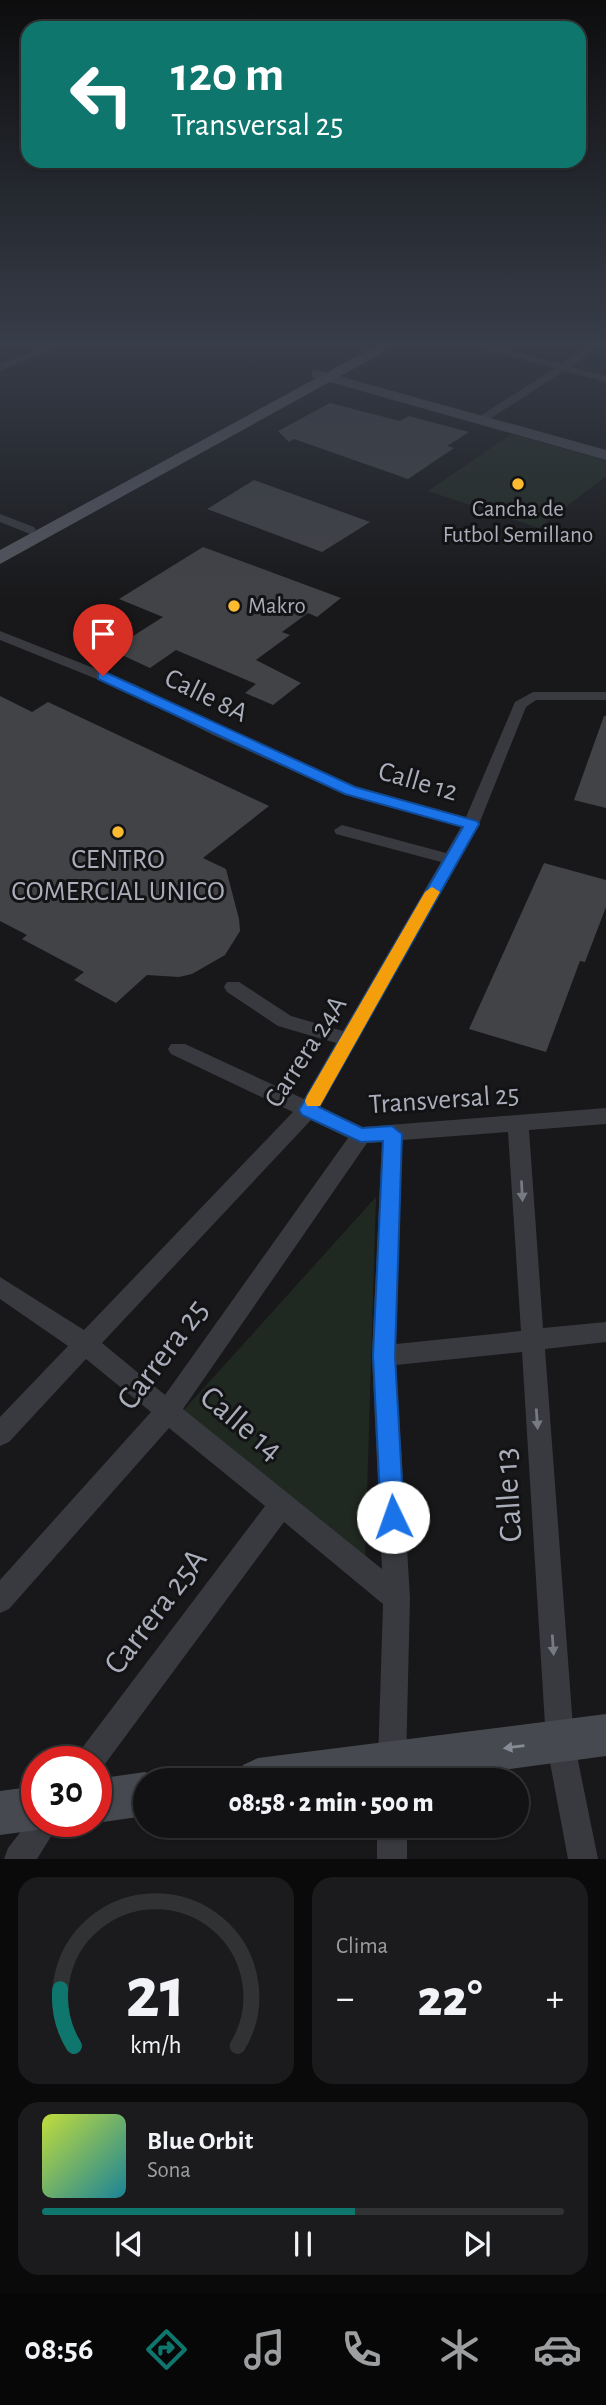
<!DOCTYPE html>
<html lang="es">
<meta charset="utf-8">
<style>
:root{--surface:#121214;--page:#1b1b1d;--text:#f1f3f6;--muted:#9c9ea0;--line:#313234;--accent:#0f766e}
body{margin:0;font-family:"Alegreya Sans",sans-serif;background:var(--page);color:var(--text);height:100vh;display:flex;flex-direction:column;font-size:26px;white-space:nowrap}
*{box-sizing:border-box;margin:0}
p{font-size:23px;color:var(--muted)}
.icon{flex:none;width:38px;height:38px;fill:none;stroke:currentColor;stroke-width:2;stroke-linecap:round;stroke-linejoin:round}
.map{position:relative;height:1859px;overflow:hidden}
.details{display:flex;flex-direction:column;gap:18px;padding:18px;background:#0a0a0b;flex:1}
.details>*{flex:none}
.banner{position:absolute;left:21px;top:21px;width:565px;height:147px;border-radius:21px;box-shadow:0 2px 5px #0004,0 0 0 2px var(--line);background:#0f766e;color:#fff;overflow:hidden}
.speed{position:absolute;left:21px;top:1746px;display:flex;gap:14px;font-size:35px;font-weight:700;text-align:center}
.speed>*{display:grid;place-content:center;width:91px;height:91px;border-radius:50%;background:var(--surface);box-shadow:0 2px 5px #0004,0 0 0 2px var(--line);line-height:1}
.speed .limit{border:10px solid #d22;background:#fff;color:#111}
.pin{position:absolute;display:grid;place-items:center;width:60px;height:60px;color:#fff;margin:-72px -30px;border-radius:50% 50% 50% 0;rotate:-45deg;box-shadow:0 0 7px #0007}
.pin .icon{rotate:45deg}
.me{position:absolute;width:77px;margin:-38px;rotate:357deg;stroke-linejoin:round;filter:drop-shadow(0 0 5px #0008)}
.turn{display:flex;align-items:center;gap:24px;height:147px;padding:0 35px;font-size:32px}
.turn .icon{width:91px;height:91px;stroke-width:2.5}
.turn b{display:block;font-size:49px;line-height:60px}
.big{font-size:52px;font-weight:800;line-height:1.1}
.details .card{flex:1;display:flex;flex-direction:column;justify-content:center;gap:10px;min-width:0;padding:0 24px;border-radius:21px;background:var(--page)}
.details .dial{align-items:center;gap:0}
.dial svg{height:182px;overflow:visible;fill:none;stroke:var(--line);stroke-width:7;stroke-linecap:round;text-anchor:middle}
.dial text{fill:var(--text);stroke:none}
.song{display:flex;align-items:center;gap:21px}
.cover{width:84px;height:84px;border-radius:10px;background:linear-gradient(135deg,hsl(70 70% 55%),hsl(190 70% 35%))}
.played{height:7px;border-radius:4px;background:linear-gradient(90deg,var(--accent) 60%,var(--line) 60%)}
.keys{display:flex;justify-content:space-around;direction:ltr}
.heat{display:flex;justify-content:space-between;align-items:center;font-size:38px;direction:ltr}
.details .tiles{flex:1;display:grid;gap:18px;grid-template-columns:1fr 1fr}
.card:last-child{grid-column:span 2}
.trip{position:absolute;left:133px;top:1768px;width:396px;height:70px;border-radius:35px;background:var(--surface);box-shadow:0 2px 5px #0004,0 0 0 2px var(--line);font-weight:800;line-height:70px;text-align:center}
.dock{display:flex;height:112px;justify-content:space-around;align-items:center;background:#070708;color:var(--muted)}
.dock .icon{width:49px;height:49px}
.dock .current{color:var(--accent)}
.dock b{font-size:32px;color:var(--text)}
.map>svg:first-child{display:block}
</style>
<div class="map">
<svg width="606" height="1859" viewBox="0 0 606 1859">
<rect width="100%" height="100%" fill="#18181a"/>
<!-- green -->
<g fill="#202921">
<path d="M512,434l94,27v15l-67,52 -111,-37z"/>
<path d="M376,1197l-11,363 -184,-147z"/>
</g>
<!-- building -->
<g fill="#424347">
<path d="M330,403l70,18 9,-5 60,16 -22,14 7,2 -46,31 -114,-40 -5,3 -11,-11z"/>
<path d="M254,480l116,42 -48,30 -115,-43z"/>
<path d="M203,547l138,51 -24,19 -9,-4 -26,19 8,3 -34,25 45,23 -28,22 -28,-12 11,-9 -80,-34 -26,18 -39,-18 52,-33 -44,-18z"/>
<path d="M0,696l32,16 16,-10 221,104 -66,52 23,11 13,50 1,12 -15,24 -33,19 -13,3 -32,-2 -31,28 -42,-23 10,-8 -62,-33 5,-4 -27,-14z"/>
<path d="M604,716h2v92l-32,-8z"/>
<path d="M544,863l62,17v27l-21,55 -5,-1 -34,91 -77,-23z"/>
</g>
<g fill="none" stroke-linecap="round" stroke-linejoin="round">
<!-- street -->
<g fill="#393a3f" fill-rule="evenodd">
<path d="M55,342h13l-68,29v-7z"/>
<path d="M461,342h16l84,22 35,-22h10l-35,25 35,9v6l-42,-11 -79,51h-8v-4l78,-50z"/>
<path d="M0,514l34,13 2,3 -6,4 -30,-12z"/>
<path d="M0,631l134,53 89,45 133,59 110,29 49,-115 18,-10h73v8h-70l-10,7 -47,117 -159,283 43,20 243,-19v16l-77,6 14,198 63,-6v20l-61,7 29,392 24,118h-30l-22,-118 -24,-389 -126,13 14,233 -4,165 -4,10 -10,4 -10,-4 -4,-10 5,-159 -99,-82 -185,250 -3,1v-11h-21l4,-10 186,-246 -96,-78 -160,181 -9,4v-33l151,-168 -65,-53 -77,83 -9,4v-29l68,-71 -68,-47v-22l84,53 209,-218 -122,-58 -3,-5 3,-5h14l119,55 32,-56 -58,-17 -51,-34 -3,-5 3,-5h12l52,34 52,15 98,-169 -105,-28 -2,-4 8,-5 104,28 15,-26 -117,-33 -131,-59 -89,-45 -124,-50zM311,1120l37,18 -183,257 -63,-52zM508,1132l13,199 -125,13 6,-204zM382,1142l-10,214 10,213 -199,-160 184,-266z"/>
<path d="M37,1811v11h23l-23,37h-33l4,-11z"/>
<rect x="377" y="1825" width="30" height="34"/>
</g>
<!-- secondary -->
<g fill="#474950" fill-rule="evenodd">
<path d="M317,370l289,80v10l-294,-83v-6z"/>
<path d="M606,1714v42l-179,24h-191l7,-15 15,-7z"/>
<path d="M145,1772l16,8h-16v36l-49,7 -3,-1h3v-43z"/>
<path d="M37,1786v36l16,2 -16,6 -37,5v-44z"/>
</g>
<!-- primary -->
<path fill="#55565f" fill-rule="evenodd" d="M383,342h19l-402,222v-14z"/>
</g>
<!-- one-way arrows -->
<defs><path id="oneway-solid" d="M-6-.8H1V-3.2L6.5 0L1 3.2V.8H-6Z" transform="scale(1.75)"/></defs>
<g fill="#777a83">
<use href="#oneway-solid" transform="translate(522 1191) rotate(87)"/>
<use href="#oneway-solid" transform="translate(537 1419) rotate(86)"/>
<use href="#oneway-solid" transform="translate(553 1645) rotate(86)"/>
</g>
<use fill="#878b96" href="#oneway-solid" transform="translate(514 1747) rotate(173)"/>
<!-- sky -->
<linearGradient id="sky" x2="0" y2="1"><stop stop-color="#0d0d0e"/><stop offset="0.57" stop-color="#373d49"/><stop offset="1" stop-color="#373d49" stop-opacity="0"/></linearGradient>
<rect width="606" height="602" fill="url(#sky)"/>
<!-- route -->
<path fill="#1a73e8" stroke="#114b97" stroke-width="2" d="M98,673h9l248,114 122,34 2,3 -160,283 43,21 30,-2 10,8 -7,222 9,161 -3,8 -8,4 -8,-4 -4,-8 -8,-161 10,-215 -22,1 -59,-27 -3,-5 164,-283 -118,-33 -247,-115z"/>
<!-- slow -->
<path fill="#f59e0b" d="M432,887l8,5 -120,214h-13l-2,-5 2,-5 118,-204z"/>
<!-- markers -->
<g fill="#fbbb30" stroke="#131315" stroke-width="2.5">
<circle cx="518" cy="484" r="7"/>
<circle cx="234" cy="606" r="7"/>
<circle cx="118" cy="832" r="7"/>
</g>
<g text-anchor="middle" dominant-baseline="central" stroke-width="6" stroke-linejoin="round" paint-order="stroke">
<!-- far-poi labels -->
<g font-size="23" fill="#aaaebb" stroke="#131315">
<text x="518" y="509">Cancha de<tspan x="518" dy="26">Futbol Semillano</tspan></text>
<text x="248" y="606" text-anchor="start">Makro</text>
</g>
<!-- street labels -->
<g font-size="28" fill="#aaaebb" stroke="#131315">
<text transform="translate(206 696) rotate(26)">Calle 8A</text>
<text transform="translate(418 782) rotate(16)">Calle 12</text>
<text transform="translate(306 1052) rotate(-57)">Carrera 24A</text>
<text transform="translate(444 1100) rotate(-4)">Transversal 25</text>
</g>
<!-- poi labels -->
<g font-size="28" fill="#aaaebb" stroke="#131315">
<text x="118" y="860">CENTRO<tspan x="118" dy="32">COMERCIAL UNICO</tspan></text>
</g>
<!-- near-street labels -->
<g font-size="33" fill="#aaaebb" stroke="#131315">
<text transform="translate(163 1355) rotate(-53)">Carrera 25</text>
<text transform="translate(241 1424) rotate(40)">Calle 14</text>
<text transform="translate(509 1495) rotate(-94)">Calle 13</text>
<text transform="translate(156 1612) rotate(-53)">Carrera 25A</text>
</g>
</g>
</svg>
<div class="speed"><div class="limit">30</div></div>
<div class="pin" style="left:103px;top:676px;background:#d93025"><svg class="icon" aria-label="arrive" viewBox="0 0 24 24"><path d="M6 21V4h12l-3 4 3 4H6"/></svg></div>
<svg class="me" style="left:393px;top:1517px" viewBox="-20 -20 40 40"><circle r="19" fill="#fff"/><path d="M0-13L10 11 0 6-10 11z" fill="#1a73e8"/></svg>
<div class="trip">08:58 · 2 min · 500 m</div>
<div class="banner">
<div class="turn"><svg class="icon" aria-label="left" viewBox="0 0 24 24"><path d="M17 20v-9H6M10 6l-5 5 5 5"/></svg><div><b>120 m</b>Transversal 25</div></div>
</div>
</div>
<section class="details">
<div class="tiles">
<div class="card dial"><svg viewBox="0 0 100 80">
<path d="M14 69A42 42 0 1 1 86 69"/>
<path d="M14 69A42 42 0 0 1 8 44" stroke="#0f766e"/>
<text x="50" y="56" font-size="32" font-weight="700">21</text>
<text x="50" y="72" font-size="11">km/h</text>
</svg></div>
<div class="card"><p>Clima</p>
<div class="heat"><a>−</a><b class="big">22°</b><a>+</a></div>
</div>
<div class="card">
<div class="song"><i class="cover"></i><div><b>Blue Orbit</b><p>Sona</p></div></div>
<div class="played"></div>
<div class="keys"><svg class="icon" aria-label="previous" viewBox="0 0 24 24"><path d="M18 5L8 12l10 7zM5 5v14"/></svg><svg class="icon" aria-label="pause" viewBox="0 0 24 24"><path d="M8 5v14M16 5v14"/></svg><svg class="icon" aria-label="next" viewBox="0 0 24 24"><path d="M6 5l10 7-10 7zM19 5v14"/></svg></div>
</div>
</div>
</section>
<nav class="dock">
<b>08:56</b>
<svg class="icon current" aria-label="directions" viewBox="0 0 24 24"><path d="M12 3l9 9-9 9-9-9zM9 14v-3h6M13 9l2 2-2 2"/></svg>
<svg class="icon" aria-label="music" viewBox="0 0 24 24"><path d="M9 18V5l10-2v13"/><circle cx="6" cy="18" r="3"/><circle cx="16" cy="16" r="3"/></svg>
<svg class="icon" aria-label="phone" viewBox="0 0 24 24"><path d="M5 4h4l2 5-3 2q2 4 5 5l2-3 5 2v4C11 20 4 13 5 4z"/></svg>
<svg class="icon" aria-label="climate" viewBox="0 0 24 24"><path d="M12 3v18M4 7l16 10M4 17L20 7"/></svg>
<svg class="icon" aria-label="car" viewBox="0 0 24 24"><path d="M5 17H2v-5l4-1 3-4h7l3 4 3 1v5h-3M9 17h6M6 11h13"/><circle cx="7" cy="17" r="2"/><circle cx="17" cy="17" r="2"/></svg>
</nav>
